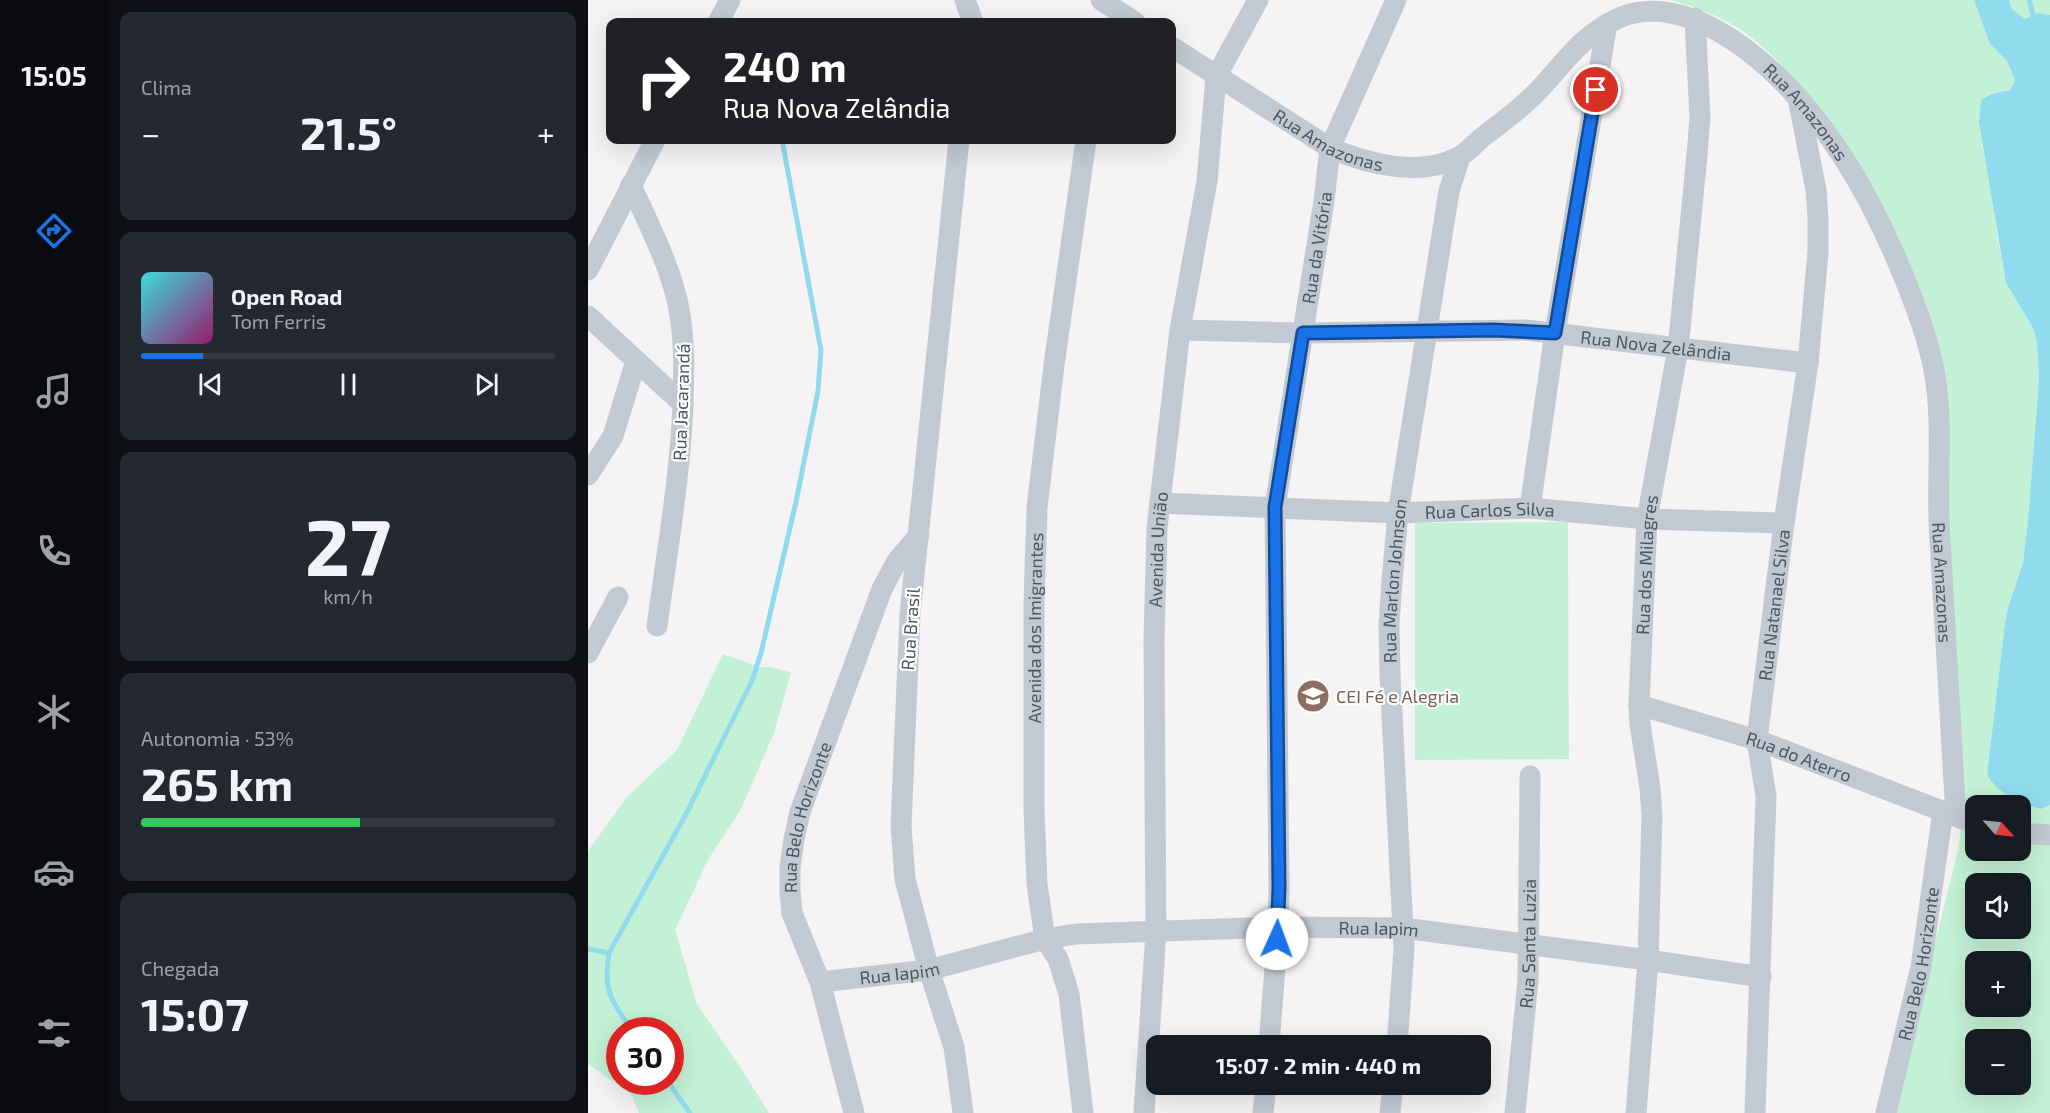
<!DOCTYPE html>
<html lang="pt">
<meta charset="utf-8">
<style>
:root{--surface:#171b24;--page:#242831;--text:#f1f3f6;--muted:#9ea1a6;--line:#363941;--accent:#1a73e8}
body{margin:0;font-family:"Exo 2",sans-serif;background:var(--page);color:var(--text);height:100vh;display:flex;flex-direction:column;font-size:22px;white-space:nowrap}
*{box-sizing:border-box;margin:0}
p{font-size:20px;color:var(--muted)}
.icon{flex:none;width:33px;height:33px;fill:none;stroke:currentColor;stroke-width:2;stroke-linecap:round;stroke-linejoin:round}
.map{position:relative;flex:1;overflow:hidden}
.side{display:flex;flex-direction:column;gap:12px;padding:12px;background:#0d0f14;width:480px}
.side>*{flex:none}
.top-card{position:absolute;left:18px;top:18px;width:570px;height:126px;border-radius:12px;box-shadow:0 6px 24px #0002;background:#202124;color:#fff;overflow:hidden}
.needle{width:39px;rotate:117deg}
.controls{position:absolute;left:1377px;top:795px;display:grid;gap:12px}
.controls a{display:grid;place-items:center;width:66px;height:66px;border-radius:12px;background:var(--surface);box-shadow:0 6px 24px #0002;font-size:30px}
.speed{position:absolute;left:18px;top:1017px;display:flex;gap:12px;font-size:30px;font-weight:700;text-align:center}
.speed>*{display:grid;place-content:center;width:78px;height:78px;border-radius:50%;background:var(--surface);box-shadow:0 6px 24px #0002;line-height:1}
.speed .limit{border:9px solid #d22;background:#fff;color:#111}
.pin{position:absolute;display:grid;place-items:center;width:51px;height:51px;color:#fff;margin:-26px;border:3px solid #fff;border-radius:50%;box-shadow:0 2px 6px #0007}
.me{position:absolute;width:66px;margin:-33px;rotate:2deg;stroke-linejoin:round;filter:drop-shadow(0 0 4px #0008)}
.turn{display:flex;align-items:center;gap:21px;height:126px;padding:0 18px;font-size:27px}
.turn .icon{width:78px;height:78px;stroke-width:2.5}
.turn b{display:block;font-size:42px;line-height:51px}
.big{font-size:45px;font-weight:700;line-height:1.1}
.side .tile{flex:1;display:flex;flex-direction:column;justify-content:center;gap:9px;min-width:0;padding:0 21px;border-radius:12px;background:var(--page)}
.side .dial{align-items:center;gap:0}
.dial b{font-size:78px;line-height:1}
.song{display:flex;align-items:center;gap:18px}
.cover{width:72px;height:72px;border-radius:9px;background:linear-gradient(135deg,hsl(180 70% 55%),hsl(320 70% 35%))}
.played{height:6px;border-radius:3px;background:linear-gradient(90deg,var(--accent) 15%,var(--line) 15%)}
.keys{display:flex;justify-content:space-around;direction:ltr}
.heat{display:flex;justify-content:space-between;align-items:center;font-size:33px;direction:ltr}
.charge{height:9px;border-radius:4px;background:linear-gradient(90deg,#34c759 53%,var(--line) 0)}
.trip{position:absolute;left:558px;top:1035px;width:345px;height:60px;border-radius:12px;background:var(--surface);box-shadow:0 6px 24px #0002;font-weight:700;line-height:60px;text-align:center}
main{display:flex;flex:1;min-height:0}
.tabs{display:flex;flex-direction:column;width:108px;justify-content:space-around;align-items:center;background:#090b0e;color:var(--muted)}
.tabs .icon{width:42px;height:42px}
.tabs .selected{color:var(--accent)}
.tabs b{font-size:27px;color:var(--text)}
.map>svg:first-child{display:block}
</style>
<main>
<nav class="tabs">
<b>15:05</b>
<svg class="icon selected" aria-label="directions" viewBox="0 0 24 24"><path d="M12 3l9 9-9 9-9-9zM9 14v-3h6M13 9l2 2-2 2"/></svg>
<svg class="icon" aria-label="music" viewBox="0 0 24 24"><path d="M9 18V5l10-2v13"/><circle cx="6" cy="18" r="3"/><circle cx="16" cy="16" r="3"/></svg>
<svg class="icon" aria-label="phone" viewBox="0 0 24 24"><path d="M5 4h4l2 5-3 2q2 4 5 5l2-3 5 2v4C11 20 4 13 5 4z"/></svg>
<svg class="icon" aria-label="climate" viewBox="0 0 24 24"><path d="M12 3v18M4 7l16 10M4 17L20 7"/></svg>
<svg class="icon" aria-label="car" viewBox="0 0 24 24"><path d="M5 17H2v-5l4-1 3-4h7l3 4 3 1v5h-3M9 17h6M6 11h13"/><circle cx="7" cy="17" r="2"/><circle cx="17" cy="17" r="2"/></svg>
<svg class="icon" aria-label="filters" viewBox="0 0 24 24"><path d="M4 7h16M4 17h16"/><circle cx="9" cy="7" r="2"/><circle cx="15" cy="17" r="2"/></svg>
</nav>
<section class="side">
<div class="tile"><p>Clima</p>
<div class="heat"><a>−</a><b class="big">21.5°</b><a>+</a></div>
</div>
<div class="tile">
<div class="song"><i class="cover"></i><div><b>Open Road</b><p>Tom Ferris</p></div></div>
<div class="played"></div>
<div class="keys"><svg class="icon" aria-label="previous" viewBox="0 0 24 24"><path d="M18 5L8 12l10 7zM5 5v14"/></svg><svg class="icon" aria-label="pause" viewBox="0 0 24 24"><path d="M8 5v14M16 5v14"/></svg><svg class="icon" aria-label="next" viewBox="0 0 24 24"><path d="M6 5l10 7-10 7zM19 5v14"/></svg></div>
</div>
<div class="tile dial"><b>27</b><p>km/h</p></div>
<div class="tile"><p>Autonomia · 53%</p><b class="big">265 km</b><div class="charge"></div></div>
<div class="tile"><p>Chegada</p><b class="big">15:07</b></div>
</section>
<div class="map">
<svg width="1462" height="1113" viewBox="0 0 1462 1113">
<rect width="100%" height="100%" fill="#f5f3f3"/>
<!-- green -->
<g fill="#c3f1d5" fill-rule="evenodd">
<path d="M1083,0h303l16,44 17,17 8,19 -5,10 -18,4 -10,52 6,19 8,63 10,55 27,45 4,14 2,37 -11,142 -5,42 -15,45 -3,15 -18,152c12,20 33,28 54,34l9,-4v308h-158l66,-262 8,-56 -32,-438 -125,-260c-23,-26 -47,-57 -78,-73 -19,-11 -40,-18 -60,-24zM1388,806h44v44h-44zM1388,884h44v44h-44zM1388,962h44v44h-44zM1388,1040h44v44h-44z"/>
<path d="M1421,0h41v15l-11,-2 -14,6 -13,-10z"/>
<path d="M980,522l1,237 -154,1v-237z"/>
<path d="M135,654l37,13h10l21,5 -17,61 -34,78 -31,47 -34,72 22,74 45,66 27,43h-130l-8,-19 -43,-30v-213l39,-54 50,-47zM82,1030v52h-50v-52z"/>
</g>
<!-- water -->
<path fill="#90daee" d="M1386,0h35l3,9 13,10 14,-6 11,2v790l-9,4c-21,-6 -42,-14 -54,-34l18,-152 3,-15 15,-45 5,-42 11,-142 -2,-37 -4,-14 -27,-45 -27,-161 2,-22 11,-6 18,-4 5,-10 -8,-19 -17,-17z"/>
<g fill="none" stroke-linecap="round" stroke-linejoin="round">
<!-- stream -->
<g stroke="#90daee" stroke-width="5">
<path d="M1441,0l6,22"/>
<path d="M0,949l21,4"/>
<path d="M44,1030c-21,-30 -29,-38 -23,-77l76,-137 67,-135 9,-28 35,-151 22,-111 3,-41 -39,-210"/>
<path d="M80,1082l22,31"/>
</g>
<!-- minor -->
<g stroke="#c1cad2" stroke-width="21">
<path d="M377,0l8,22"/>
<path d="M513,0l34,22"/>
<path d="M130,22l12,-22"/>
<path id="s1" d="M584,47l158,101c37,16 89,29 127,10 12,-6 20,-18 31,-25 21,-16 42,-32 59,-52 24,-27 40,-49 74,-64 44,-17 92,7 127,34 75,58 123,144 158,231 13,33 25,65 30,100 7,52 0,106 4,158 5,92 11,184 16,276"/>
<path d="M371,140l-49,474 -9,212 4,53 24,91 25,77 9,66"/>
<path d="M43,185c17,38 38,78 47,119 7,34 6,66 5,100 -3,74 -16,148 -26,222"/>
<path d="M0,270l67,-130"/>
<path d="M0,316l95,88"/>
<path id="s2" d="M592,330l123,3 223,-3 282,33"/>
<path d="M0,475l25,-39 23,-75"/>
<path id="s3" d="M572,503l238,10 132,-5 117,11 137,4"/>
<path d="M942,508l25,-175 52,-309"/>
<path d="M0,653l30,-56"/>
<path id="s4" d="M1051,705l118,35 219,84"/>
<path d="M1432,833l30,2"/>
<path id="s5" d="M232,982l109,-12 116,-31 31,-5 202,-7 125,1 245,32 113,17"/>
<path id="s6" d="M681,1046l9,-119 1,-39 -4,-381 49,-306 6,-53 66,-148"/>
<path id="s7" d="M809,1046l7,-97 -14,-274 -1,-51 3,-43 6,-68 51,-322 11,-34"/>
<path id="s8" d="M266,1113l-34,-131 -28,-69 -2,-22v-24l4,-28 6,-27 82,-223 15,-28 22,-26"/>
<path id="s9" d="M495,1113l-14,-119 -11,-35 -13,-20 -8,-55 -3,-75v-207l3,-94 17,-143 32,-225"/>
<path id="s10" d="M556,1113l12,-182 -2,-291 3,-112 23,-198 27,-149 9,-104 42,-77"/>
<path d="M675,1113l3,-29"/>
<path d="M802,1113l3,-29"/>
<path id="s11" d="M927,1113l13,-133 2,-204"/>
<path id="s12" d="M1048,1113l12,-153 4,-145 -2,-27 -10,-64 -1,-19 8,-186 31,-170 19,-194 3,-37 -5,-100"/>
<path id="s13" d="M1167,1113l11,-317 -9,-56 27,-217 24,-160 10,-111v-33l-2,-29 -17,-87"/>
<path id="s14" d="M1298,1113l35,-146 22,-156"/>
</g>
</g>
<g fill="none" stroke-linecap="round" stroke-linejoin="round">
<defs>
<path id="route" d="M689,939l2,-51 -4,-381 28,-174 190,-3 62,3 41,-243"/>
</defs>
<!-- route casing -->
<use href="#route" stroke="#114b97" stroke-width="15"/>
<!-- route -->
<use href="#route" stroke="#1a73e8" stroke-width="10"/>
</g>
<!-- icons -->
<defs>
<symbol id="school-disc" viewBox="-11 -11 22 22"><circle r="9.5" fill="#8d6e63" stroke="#fff"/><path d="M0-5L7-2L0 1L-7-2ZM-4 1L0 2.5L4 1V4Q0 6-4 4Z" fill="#fff"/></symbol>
</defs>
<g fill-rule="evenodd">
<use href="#school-disc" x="706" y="677" width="38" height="38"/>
</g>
<g text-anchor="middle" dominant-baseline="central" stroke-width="4.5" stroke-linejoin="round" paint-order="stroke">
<!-- street labels -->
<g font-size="18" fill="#4a5661" stroke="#fff">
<text stroke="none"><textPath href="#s1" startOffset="758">Rua Amazonas</textPath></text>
<text stroke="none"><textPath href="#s1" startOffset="183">Rua Amazonas</textPath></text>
<text stroke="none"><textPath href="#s6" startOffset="802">Rua da Vitória</textPath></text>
<text stroke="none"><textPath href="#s2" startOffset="477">Rua Nova Zelândia</textPath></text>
<text transform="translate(93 402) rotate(-88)">Rua Jacarandá</text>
<text stroke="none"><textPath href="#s3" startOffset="330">Rua Carlos Silva</textPath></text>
<text stroke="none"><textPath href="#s10" startOffset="564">Avenida União</textPath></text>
<text stroke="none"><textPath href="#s12" startOffset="550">Rua dos Milagres</textPath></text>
<text stroke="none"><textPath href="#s7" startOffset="466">Rua Marlon Johnson</textPath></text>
<text stroke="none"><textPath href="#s1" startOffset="1262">Rua Amazonas</textPath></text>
<text stroke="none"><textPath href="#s13" startOffset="510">Rua Natanael Silva</textPath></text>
<text stroke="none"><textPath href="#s9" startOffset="492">Avenida dos Imigrantes</textPath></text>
<text transform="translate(322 629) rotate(-86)">Rua Brasil</text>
<text stroke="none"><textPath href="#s4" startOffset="168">Rua do Aterro</textPath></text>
<text stroke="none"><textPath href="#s8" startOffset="308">Rua Belo Horizonte</textPath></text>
<text stroke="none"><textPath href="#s5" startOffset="564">Rua Iapim</textPath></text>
<text stroke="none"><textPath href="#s11" startOffset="170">Rua Santa Luzia</textPath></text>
<text stroke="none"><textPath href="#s14" startOffset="153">Rua Belo Horizonte</textPath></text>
<text stroke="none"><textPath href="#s5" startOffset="80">Rua Iapim</textPath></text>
</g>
<!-- education labels -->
<g font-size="18" fill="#785e54" stroke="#fff" text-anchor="start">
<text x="748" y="696">CEI Fé e Alegria</text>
</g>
</g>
</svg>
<div class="controls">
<a><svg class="needle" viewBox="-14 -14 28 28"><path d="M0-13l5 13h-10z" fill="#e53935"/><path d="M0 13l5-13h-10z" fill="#9ea1a6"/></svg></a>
<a><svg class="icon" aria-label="sound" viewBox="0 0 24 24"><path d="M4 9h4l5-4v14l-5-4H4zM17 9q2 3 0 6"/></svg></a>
<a>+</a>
<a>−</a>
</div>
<div class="speed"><div class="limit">30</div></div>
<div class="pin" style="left:1008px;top:90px;background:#d93025"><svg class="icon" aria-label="arrive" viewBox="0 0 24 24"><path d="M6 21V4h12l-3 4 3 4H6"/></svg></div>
<svg class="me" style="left:689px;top:939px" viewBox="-20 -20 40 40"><circle r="19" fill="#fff"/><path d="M0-13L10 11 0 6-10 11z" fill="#1a73e8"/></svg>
<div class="trip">15:07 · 2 min · 440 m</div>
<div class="top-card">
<div class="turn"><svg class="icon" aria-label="right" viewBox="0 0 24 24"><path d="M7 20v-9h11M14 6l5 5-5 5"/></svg><div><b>240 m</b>Rua Nova Zelândia</div></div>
</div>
</div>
</main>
